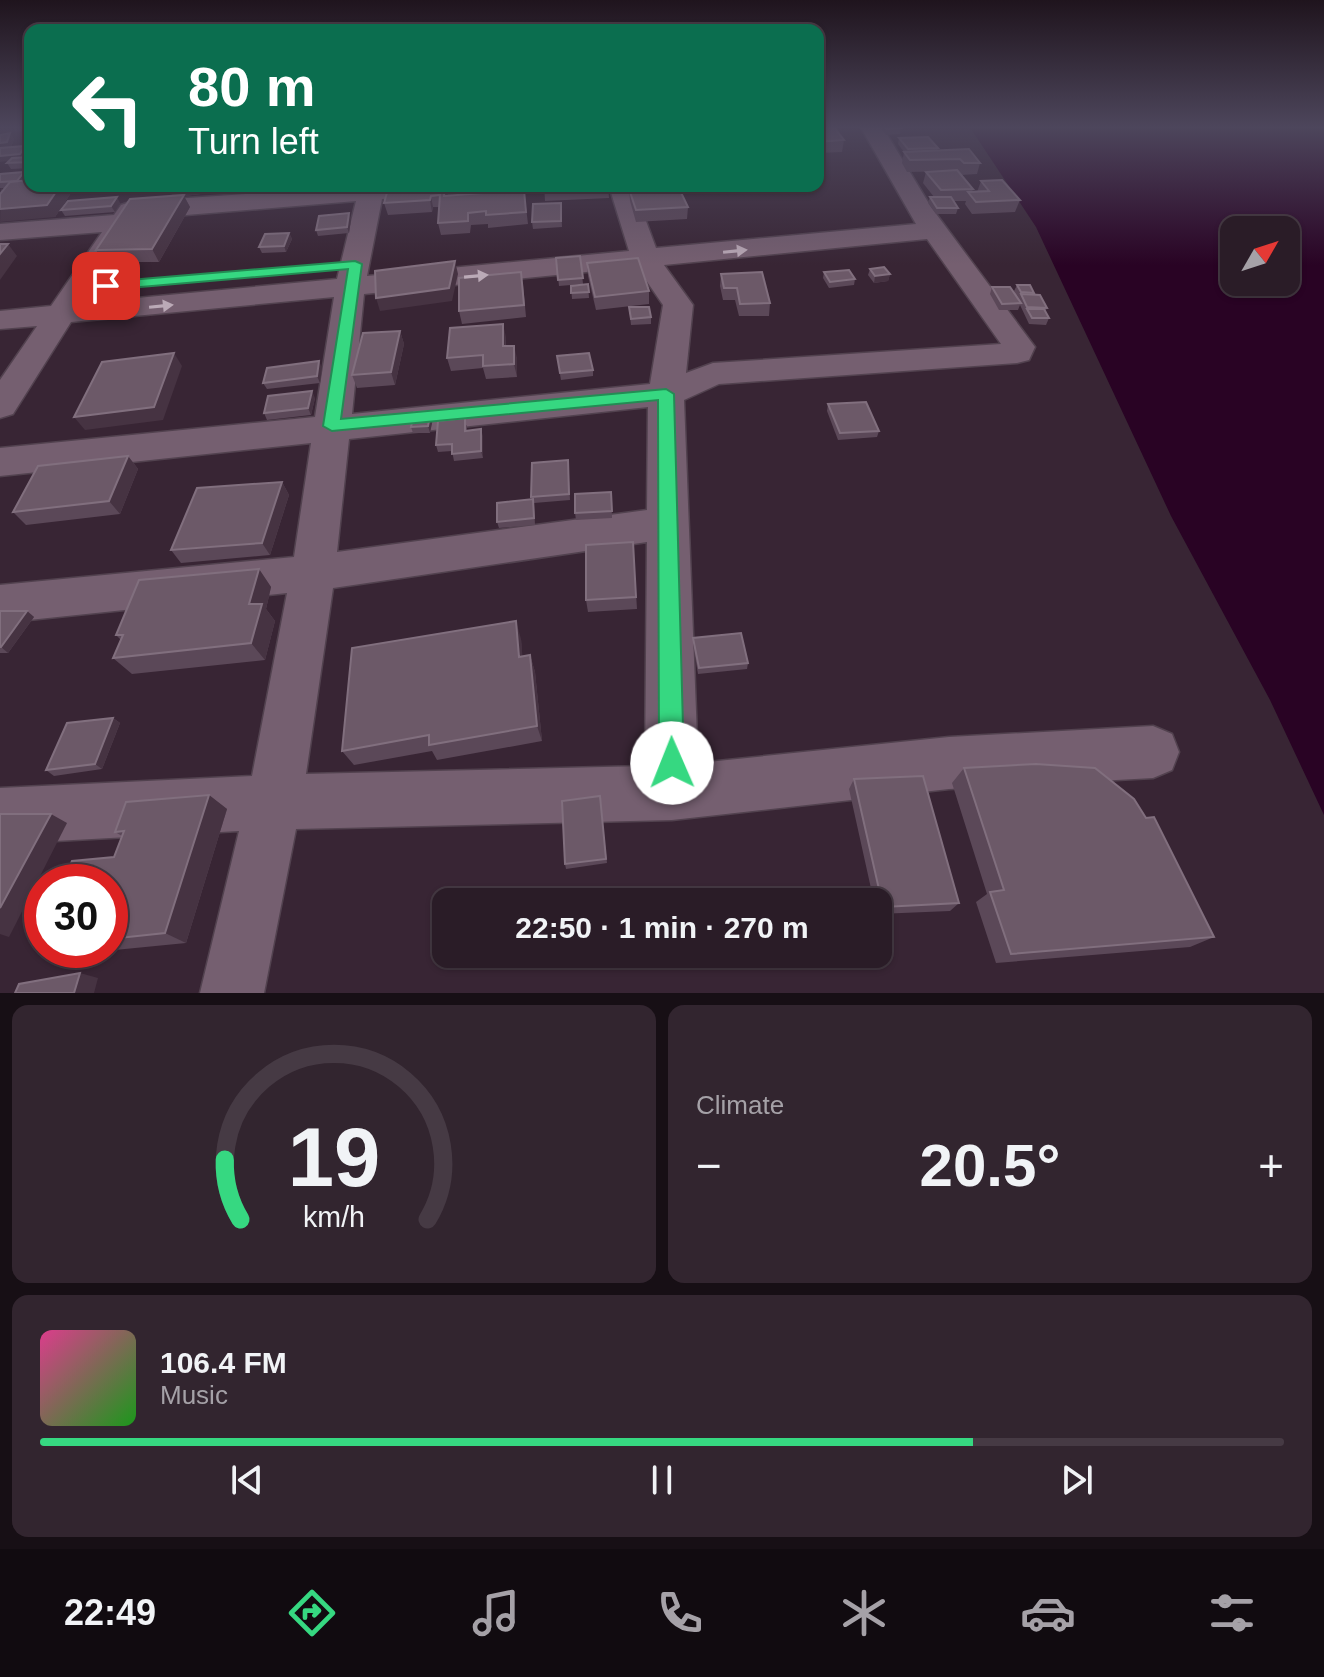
<!DOCTYPE html>
<meta charset="utf-8">
<style>
:root{--surface:#2a1c27;--page:#32252f;--text:#f1f3f6;--muted:#a5a1a7;--line:#463a44;--accent:#36d881}
body{margin:0;font-family:Helvetica,sans-serif;background:var(--page);color:var(--text);height:100vh;display:flex;flex-direction:column;font-size:30px;white-space:nowrap}
*{box-sizing:border-box;margin:0}
p{font-size:26px;color:var(--muted)}
.icon{flex:none;width:44px;height:44px;fill:none;stroke:currentColor;stroke-width:2;stroke-linecap:round;stroke-linejoin:round}
.map{position:relative;height:993px;overflow:hidden}
.sheet{display:flex;flex-direction:column;gap:12px;padding:12px;background:#170f15;flex:1}
.sheet>*{flex:none}
.guide{position:absolute;left:24px;top:24px;width:800px;height:168px;border-radius:16px;box-shadow:0 2px 6px #0004,0 0 0 2px var(--line);background:#0b6e4f;color:#fff;overflow:hidden}
.needle{width:52px;rotate:51deg}
.tools{position:absolute;left:1220px;top:216px;display:grid;gap:16px}
.tools a{display:grid;place-items:center;width:80px;height:80px;border-radius:16px;background:var(--surface);box-shadow:0 2px 6px #0004,0 0 0 2px var(--line);font-size:40px}
.speed{position:absolute;left:24px;top:864px;display:flex;gap:16px;font-size:40px;font-weight:700;text-align:center}
.speed>*{display:grid;place-content:center;width:104px;height:104px;border-radius:50%;background:var(--surface);box-shadow:0 2px 6px #0004,0 0 0 2px var(--line);line-height:1}
.speed .limit{border:12px solid #d22;background:#fff;color:#111}
.pin{position:absolute;display:grid;place-items:center;width:68px;height:68px;color:#fff;margin:-34px;border-radius:16px;box-shadow:0 4px 12px #0006}
.me{position:absolute;width:88px;margin:-44px;rotate:359deg;stroke-linejoin:round;filter:drop-shadow(0 0 6px #0008)}
.turn{display:flex;align-items:center;gap:28px;height:168px;padding:0 32px;font-size:36px}
.turn .icon{width:104px;height:104px;stroke-width:2.5}
.turn b{display:block;font-size:56px;line-height:68px}
.big{font-size:60px;font-weight:600;line-height:1.1}
.sheet .widget{flex:1;display:flex;flex-direction:column;justify-content:center;gap:12px;min-width:0;padding:0 28px;border-radius:16px;background:var(--page)}
.sheet .dial{align-items:center;gap:0}
.dial svg{height:208px;overflow:visible;fill:none;stroke:var(--line);stroke-width:7;stroke-linecap:round;text-anchor:middle}
.dial text{fill:var(--text);stroke:none}
.song{display:flex;align-items:center;gap:24px}
.cover{width:96px;height:96px;border-radius:12px;background:linear-gradient(135deg,hsl(330 70% 55%),hsl(120 70% 35%))}
.played{height:8px;border-radius:4px;background:linear-gradient(90deg,var(--accent) 75%,var(--line) 75%)}
.keys{display:flex;justify-content:space-around;direction:ltr}
.heat{display:flex;justify-content:space-between;align-items:center;font-size:44px;direction:ltr}
.sheet .tiles{flex:1;display:grid;gap:12px;grid-template-columns:1fr 1fr}
.widget:last-child{grid-column:span 2}
.trip{position:absolute;left:432px;top:888px;width:460px;height:80px;border-radius:16px;background:var(--surface);box-shadow:0 2px 6px #0004,0 0 0 2px var(--line);font-weight:600;line-height:80px;text-align:center}
.tab-bar{display:flex;height:128px;justify-content:space-around;align-items:center;background:#110b10;color:var(--muted)}
.tab-bar .icon{width:56px;height:56px}
.tab-bar .active{color:var(--accent)}
.tab-bar b{font-size:36px;color:var(--text)}
.map>svg:first-child{display:block}
</style>
<div class="map">
<svg width="1324" height="993" viewBox="0 0 1324 993">
<rect width="100%" height="100%" fill="#382534"/>
<!-- water -->
<path fill="#290324" fill-rule="evenodd" d="M969,126h355v689l-54,-115 -99,-184 -135,-289zM1234,230h52v52h-52z"/>
<g fill="none" stroke-linecap="round" stroke-linejoin="round">
<defs>
<path id="minor" d="M860,126h22l49,81 104,140 -6,13 -12,3 -298,21 -35,16 14,363 251,-26 204,-11 19,8 7,18 -7,18 -19,8 -204,11 -277,31 -376,9 -32,164h-64l39,-162 -239,13v-56l252,-12 35,-183 -287,30v-38l294,-28 17,-114 -311,33v-28l315,-31 19,-120 -263,25 -58,92 -13,4v-38l37,-54 -37,3v-18l51,-5 51,-74 -102,8v-16l114,-9 7,-10 9,-3 230,-16h107l-3,5 -9,2 -73,6 -15,77 262,-25 -20,-65h24l23,62 260,-24zM356,201l-19,78 -253,24 53,-84zM927,239l74,105 -288,19 -27,10 7,-68 -29,-40zM637,267l26,38 -13,79 -298,30 12,-120zM648,407l-1,103 -310,42 12,-113zM647,542l-2,224 -339,8 27,-186z"/>
</defs>
<!-- minor casing -->
<use href="#minor" stroke="#52424f" stroke-width="3"/>
<!-- minor -->
<use href="#minor" fill="#755f70" fill-rule="evenodd"/>
</g>
<!-- wall -->
<g fill="#5b4858">
<path d="M818,126l26,14 -2,12 -24,1z"/>
<path d="M881,126h18l2,2 -1,6 -14,1 -5,-7z"/>
<path d="M10,133l4,6 -3,8 18,4 -4,6h5v11l-19,1 -4,-6 2,-2z"/>
<path d="M899,138l39,10 -1,3 43,12 -3,11 -16,1 12,14 -1,3h5l4,-11 39,19 -5,12 -43,2 -7,-10 1,-3h-12l4,7 -2,6h-20l-8,-11 2,-6h4l-11,-14 3,-11 31,-1 -50,1 -5,-9 2,-11 -6,-8z"/>
<path d="M24,172l4,6 -3,3 5,5h94l-1,2 -48,4 -2,-2 -18,27 -52,-26 2,-3h-5v-14z"/>
<path d="M172,186h32l-3,8 -17,2 6,11 -31,55h-55l-8,-12 77,-54z"/>
<path d="M267,186h38l-1,2 -35,3z"/>
<path d="M306,186h23l-1,4 -20,1z"/>
<path d="M389,186h60l-1,10 76,-6 4,34 -40,4v-4l-17,1 -1,8 -29,2 -3,-12 1,-16h-6l-1,5 -44,3 -4,-12z"/>
<path d="M544,186h64l1,12 -64,3z"/>
<path d="M629,189l59,18 -1,12 -51,3 -6,-21z"/>
<path d="M120,203l-5,9 -50,4 -4,-6z"/>
<path d="M561,203l1,24 -29,2 -1,-7z"/>
<path d="M351,220l-2,13 -31,3 -2,-6z"/>
<path d="M289,233l3,6 -6,13 -24,1 -3,-6z"/>
<path d="M580,256l3,28 -24,2 -3,-28z"/>
<path d="M587,263l62,28v13l-53,6 -8,-34z"/>
<path d="M870,269l20,5 -2,7 -14,2 -6,-8z"/>
<path d="M824,272l31,7 -1,6 -25,3 -6,-10z"/>
<path d="M721,274l49,29 -1,13h-30l-4,-16h-12l-3,-14z"/>
<path d="M588,284l1,14 -17,1 -1,-13z"/>
<path d="M523,285l3,32 -64,7 -3,-13z"/>
<path d="M1017,285l17,8 -1,1 14,14 -2,4 4,6 -3,7 -17,-1 -9,-19 -2,5h-19l-9,-16 2,-7 26,13 -4,-9z"/>
<path d="M629,307l22,10v7l-20,1z"/>
<path d="M400,331l4,13 -9,41 -38,3 -5,-13z"/>
<path d="M506,337v9l11,12v19l-31,2 -3,-11 -32,3 -4,-13z"/>
<path d="M557,356l36,14v6l-32,4z"/>
<path d="M322,368l-2,15 -53,6 -4,-6z"/>
<path d="M315,398l-4,17 -44,5 -3,-7z"/>
<path d="M828,404l51,27 -2,6 -39,3 -11,-29z"/>
<path d="M431,411l2,7 -3,15h-17l-2,-6z"/>
<path d="M467,425v6l16,5v22l-29,3 -2,-10 -14,1 -2,-7z"/>
<path d="M128,456l10,13 -18,45 -94,11 -13,-13z"/>
<path d="M568,460l2,40 -36,3 1,22 -36,3 -2,-6 35,-23 -1,-2z"/>
<path d="M282,482l7,13 -19,60 -89,8 -10,-13z"/>
<path d="M611,492l1,26 -36,2 -1,-7z"/>
<path d="M633,542l4,67 -49,3 -2,-12z"/>
<path d="M259,569l12,18 -5,22 9,12 -10,39 -133,14 -19,-16 8,-18 -5,-5z"/>
<path d="M0,611h27l7,6 -26,36h-8z"/>
<path d="M693,638l55,25 -1,6 -49,5 -5,-30z"/>
<path d="M521,639l1,17 8,-1 5,17 7,69 -105,19 -5,-9 -78,14 -12,-14z"/>
<path d="M113,718l7,5 -18,46 -48,7 -8,-6z"/>
<path d="M964,768l182,50 68,119 -24,10 -194,16 -20,-61 11,-8 -35,-111z"/>
<path d="M854,779l105,124 -9,8 -72,3v-12h-4l-25,-113z"/>
<path d="M209,795l18,14 -41,134 -122,12 -15,-5h61v-68l4,-25 8,-21 -7,-4z"/>
<path d="M600,796l7,67 -41,6 -1,-5z"/>
</g>
<!-- shaded-wall -->
<g fill="#463342">
<path d="M7,126h23v4l-14,2 -3,-5 -1,5 -12,1v-6z"/>
<path d="M10,133l4,6 -3,8 -11,2v-6z"/>
<path d="M25,146l4,5 -6,8 -23,3v-6z"/>
<path d="M24,172l4,6 -7,8 -4,-5z"/>
<path d="M60,186h11l2,4 -18,27 -55,5 1,-34 8,12z"/>
<path d="M199,186h5l-3,8 -17,2 6,11 -31,55 -7,-13 21,-52 -3,-6z"/>
<path d="M445,186h4l-3,22 -2,-12z"/>
<path d="M431,196l2,11 -1,5 -2,-12z"/>
<path d="M117,197l3,6 -5,9 -4,-6z"/>
<path d="M349,213l2,7 -2,13 -2,-6z"/>
<path d="M289,233l3,6 -6,13 -2,-6z"/>
<path d="M8,244l9,12 -17,24v-26z"/>
<path d="M455,261l3,13 -6,27 -72,10 -4,-13z"/>
<path d="M890,274l-2,7 -14,2 1,-7z"/>
<path d="M503,324l3,13 -1,22 -2,-13z"/>
<path d="M400,331l4,13 -9,41 -4,-13z"/>
<path d="M514,346l3,12v19l-3,-13z"/>
<path d="M174,353l8,13 -19,54 -78,10 -11,-13z"/>
<path d="M319,361l3,7 -2,15 -3,-7z"/>
<path d="M312,391l3,7 -4,17 -3,-7z"/>
<path d="M431,411l2,7 -3,15 -2,-7z"/>
<path d="M481,429l2,7v22l-2,-7z"/>
<path d="M128,456l10,13 -18,45 -11,-13z"/>
<path d="M282,482l7,13 -19,60 -8,-12z"/>
<path d="M259,569l12,18 -5,22 9,12 -10,39 -14,-17 -2,-39z"/>
<path d="M27,611l7,6 -26,36 -7,-6z"/>
<path d="M516,621l5,18 3,35 -5,-17z"/>
<path d="M530,655l5,17 7,69 -5,-15z"/>
<path d="M113,718l7,5 -18,46 -7,-5z"/>
<path d="M209,795l18,14 -41,134 -21,-10z"/>
<path d="M51,814l16,9 -58,114 -9,-3v-26z"/>
<path d="M80,973l18,5 -4,15h-20z"/>
</g>
<!-- building -->
<g fill="#6c5968" stroke="#816f7e" stroke-width="2">
<path d="M818,126h15l11,14 -26,2z"/>
<path d="M885,126h14l2,2 -14,1z"/>
<path d="M10,133l-3,9 -7,1v-8z"/>
<path d="M928,137l10,11 -30,1 -9,-11z"/>
<path d="M25,146l-5,8 -20,2v-8z"/>
<path d="M969,149l11,14h-16l-4,-4 -50,1 -6,-8z"/>
<path d="M30,157v5l-23,1 5,-5z"/>
<path d="M957,170l16,19 -32,1 -15,-18z"/>
<path d="M24,172l-7,9 -17,1v-8z"/>
<path d="M30,180v6h30l-13,19 -47,4v-15l10,-12z"/>
<path d="M1002,180l18,20 -44,2 -8,-10 21,-1 -8,-10z"/>
<path d="M172,186h27l-1,2 -28,3z"/>
<path d="M389,186h56l-1,10 80,-6 2,22 -40,3v-4l-18,2v8l-30,2 2,-28 -9,1 -1,4 -46,3z"/>
<path d="M544,186h64l-64,3z"/>
<path d="M669,186h9l10,21 -52,3 -7,-21z"/>
<path d="M184,195l-32,54 -56,1 34,-51z"/>
<path d="M117,197l-6,9 -50,4 7,-9z"/>
<path d="M930,197h21l7,11h-21z"/>
<path d="M561,203v18l-29,1 1,-18z"/>
<path d="M349,213l-2,14 -31,3 3,-14z"/>
<path d="M289,233l-5,13 -25,1 6,-13z"/>
<path d="M0,244h8l-8,10z"/>
<path d="M580,256l3,22 -25,2 -2,-22z"/>
<path d="M638,258l11,33 -54,6 -8,-34z"/>
<path d="M455,261l-6,27 -73,10 -1,-27z"/>
<path d="M884,267l6,7 -15,2 -5,-7z"/>
<path d="M849,270l6,9 -25,3 -6,-10z"/>
<path d="M521,272l3,33 -65,6v-33z"/>
<path d="M762,272l8,31 -30,1 -3,-16h-13l-3,-14z"/>
<path d="M588,284l1,8 -18,1v-7z"/>
<path d="M1017,285h13l4,8 -13,-1z"/>
<path d="M992,287h18l11,16 -19,1z"/>
<path d="M1021,294l19,1 7,13 -20,-1z"/>
<path d="M629,307h20l2,10 -20,2z"/>
<path d="M1027,309h17l5,9h-17z"/>
<path d="M503,324v22h11v18l-31,2v-11l-36,3 3,-30z"/>
<path d="M400,331l-9,41 -39,3 11,-42z"/>
<path d="M174,353l-20,54 -80,10 28,-55z"/>
<path d="M589,353l4,17 -33,3 -3,-17z"/>
<path d="M319,361l-2,15 -54,7 4,-15z"/>
<path d="M312,391l-4,17 -44,5 4,-17z"/>
<path d="M866,402l13,29 -39,2 -12,-29z"/>
<path d="M431,411l-3,15 -17,1 3,-15z"/>
<path d="M465,418v13l16,-2v22l-29,3v-10l-16,1 2,-24z"/>
<path d="M128,456l-19,45 -96,11 25,-46z"/>
<path d="M568,460l1,34 -38,3 1,-34z"/>
<path d="M282,482l-20,61 -91,7 26,-62z"/>
<path d="M611,492l1,19 -37,2v-19z"/>
<path d="M533,499l1,19 -37,4v-19z"/>
<path d="M633,542l3,55 -50,3v-55z"/>
<path d="M259,569l-10,35h13l-11,39 -138,15 10,-23h-7l23,-55z"/>
<path d="M0,611h27l-26,36h-1z"/>
<path d="M516,621l3,36 11,-2 7,71 -108,19v-10l-87,16 10,-103z"/>
<path d="M741,633l7,30 -49,5 -6,-30z"/>
<path d="M113,718l-18,46 -49,6 21,-47z"/>
<path d="M1036,764l59,4 39,31 12,19 8,-1 60,120 -203,17 -21,-62 14,-2 -40,-122z"/>
<path d="M923,776l36,127 -76,4 -29,-128z"/>
<path d="M209,795l-44,138 -55,6v-57h-47l9,-21 42,-4 10,-26 -9,1 11,-30z"/>
<path d="M600,796l6,63 -41,5 -3,-63z"/>
<path d="M0,814h51l-51,94z"/>
<path d="M42,933v12l-5,1z"/>
<path d="M80,973l-6,20h-59l4,-9z"/>
</g>
<!-- one-way arrows -->
<defs><path id="oneway-solid" d="M-6-.8H1V-3.2L6.5 0L1 3.2V.8H-6Z" transform="scale(2)"/></defs>
<g fill="#bbaab7">
<use href="#oneway-solid" transform="translate(735 251) rotate(-6)"/>
<use href="#oneway-solid" transform="translate(476 276) rotate(-5)"/>
<use href="#oneway-solid" transform="translate(161 306) rotate(-6)"/>
</g>
<!-- sky -->
<linearGradient id="sky" x2="0" y2="1"><stop stop-color="#1f141d"/><stop offset="0.48" stop-color="#4d465c"/><stop offset="1" stop-color="#4d465c" stop-opacity="0"/></linearGradient>
<rect width="1324" height="265" fill="url(#sky)"/>
<!-- route -->
<path fill="#36d881" stroke="#238c54" stroke-width="2" d="M355,261l7,3 -21,155 325,-30 8,5 10,369 -4,9 -8,3 -9,-3 -4,-9 -1,-363 -326,31 -9,-5 25,-157 -242,21 -6,-4 6,-4z"/>
</svg>
<div class="tools">
<a><svg class="needle" viewBox="-14 -14 28 28"><path d="M0-13l5 13h-10z" fill="#e53935"/><path d="M0 13l5-13h-10z" fill="#a5a1a7"/></svg></a>
</div>
<div class="speed"><div class="limit">30</div></div>
<div class="pin" style="left:106px;top:286px;background:#d93025"><svg class="icon" aria-label="arrive" viewBox="0 0 24 24"><path d="M6 21V4h12l-3 4 3 4H6"/></svg></div>
<svg class="me" style="left:672px;top:763px" viewBox="-20 -20 40 40"><circle r="19" fill="#fff"/><path d="M0-13L10 11 0 6-10 11z" fill="#36d881"/></svg>
<div class="trip">22:50 · 1 min · 270 m</div>
<div class="guide">
<div class="turn"><svg class="icon" aria-label="left" viewBox="0 0 24 24"><path d="M17 20v-9H6M10 6l-5 5 5 5"/></svg><div><b>80 m</b>Turn left</div></div>
</div>
</div>
<section class="sheet">
<div class="tiles">
<div class="widget dial"><svg viewBox="0 0 100 80">
<path d="M14 69A42 42 0 1 1 86 69"/>
<path d="M14 69A42 42 0 0 1 8 46" stroke="#36d881"/>
<text x="50" y="56" font-size="32" font-weight="700">19</text>
<text x="50" y="72" font-size="11">km/h</text>
</svg></div>
<div class="widget"><p>Climate</p>
<div class="heat"><a>−</a><b class="big">20.5°</b><a>+</a></div>
</div>
<div class="widget">
<div class="song"><i class="cover"></i><div><b>106.4 FM</b><p>Music</p></div></div>
<div class="played"></div>
<div class="keys"><svg class="icon" aria-label="previous" viewBox="0 0 24 24"><path d="M18 5L8 12l10 7zM5 5v14"/></svg><svg class="icon" aria-label="pause" viewBox="0 0 24 24"><path d="M8 5v14M16 5v14"/></svg><svg class="icon" aria-label="next" viewBox="0 0 24 24"><path d="M6 5l10 7-10 7zM19 5v14"/></svg></div>
</div>
</div>
</section>
<nav class="tab-bar">
<b>22:49</b>
<svg class="icon active" aria-label="directions" viewBox="0 0 24 24"><path d="M12 3l9 9-9 9-9-9zM9 14v-3h6M13 9l2 2-2 2"/></svg>
<svg class="icon" aria-label="music" viewBox="0 0 24 24"><path d="M9 18V5l10-2v13"/><circle cx="6" cy="18" r="3"/><circle cx="16" cy="16" r="3"/></svg>
<svg class="icon" aria-label="phone" viewBox="0 0 24 24"><path d="M5 4h4l2 5-3 2q2 4 5 5l2-3 5 2v4C11 20 4 13 5 4z"/></svg>
<svg class="icon" aria-label="climate" viewBox="0 0 24 24"><path d="M12 3v18M4 7l16 10M4 17L20 7"/></svg>
<svg class="icon" aria-label="car" viewBox="0 0 24 24"><path d="M5 17H2v-5l4-1 3-4h7l3 4 3 1v5h-3M9 17h6M6 11h13"/><circle cx="7" cy="17" r="2"/><circle cx="17" cy="17" r="2"/></svg>
<svg class="icon" aria-label="filters" viewBox="0 0 24 24"><path d="M4 7h16M4 17h16"/><circle cx="9" cy="7" r="2"/><circle cx="15" cy="17" r="2"/></svg>
</nav>
